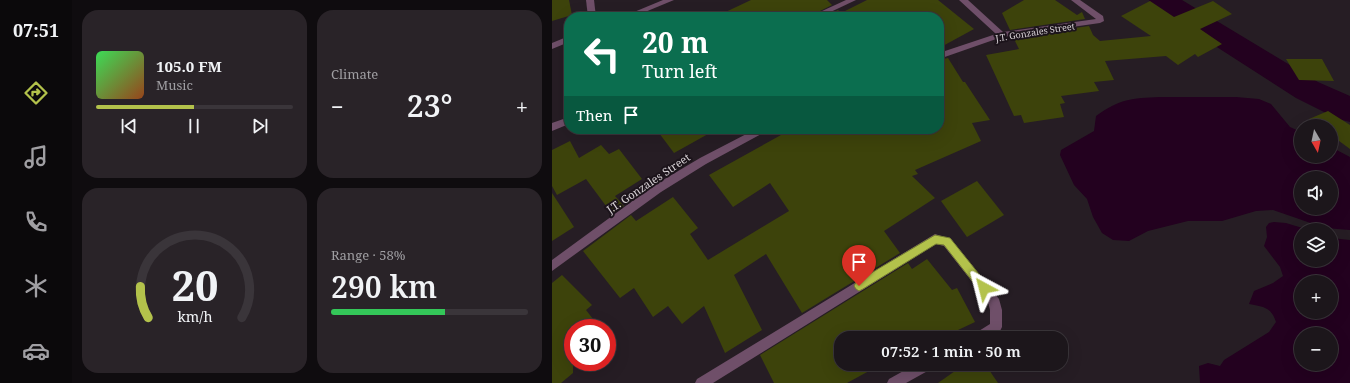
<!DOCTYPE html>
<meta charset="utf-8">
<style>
:root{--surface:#1c161b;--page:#292328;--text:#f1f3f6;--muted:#a09fa3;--line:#3a353a;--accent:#b3c24b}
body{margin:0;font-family:"Noto Serif",serif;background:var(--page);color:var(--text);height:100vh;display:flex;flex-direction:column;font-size:15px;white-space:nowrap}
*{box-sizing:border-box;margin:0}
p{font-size:13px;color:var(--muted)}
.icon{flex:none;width:22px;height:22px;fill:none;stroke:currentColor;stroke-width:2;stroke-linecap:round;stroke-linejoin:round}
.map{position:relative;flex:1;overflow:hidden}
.panel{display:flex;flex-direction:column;gap:10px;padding:10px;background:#0f0c0f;width:480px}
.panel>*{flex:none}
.banner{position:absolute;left:12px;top:12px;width:380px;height:122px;border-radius:16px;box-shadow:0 4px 16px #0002,0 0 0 1px var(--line);background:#0b6e4f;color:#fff;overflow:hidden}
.needle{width:26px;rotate:171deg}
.tools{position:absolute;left:742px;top:119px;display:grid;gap:8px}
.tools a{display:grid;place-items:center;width:44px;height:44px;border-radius:50%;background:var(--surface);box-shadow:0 4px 16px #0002,0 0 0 1px var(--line);font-size:20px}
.speed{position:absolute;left:12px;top:319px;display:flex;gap:8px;font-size:20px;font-weight:700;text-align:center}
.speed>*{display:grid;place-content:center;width:52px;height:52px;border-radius:50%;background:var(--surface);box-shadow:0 4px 16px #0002,0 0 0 1px var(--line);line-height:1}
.speed .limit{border:6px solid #d22;background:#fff;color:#111}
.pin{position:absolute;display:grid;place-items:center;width:34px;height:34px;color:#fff;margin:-41px -17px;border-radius:50% 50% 50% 0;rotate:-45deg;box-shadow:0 0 4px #0007}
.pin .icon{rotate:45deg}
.me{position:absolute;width:44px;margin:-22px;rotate:322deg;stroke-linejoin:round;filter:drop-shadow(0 0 3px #0008)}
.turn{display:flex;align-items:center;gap:14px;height:84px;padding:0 12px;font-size:18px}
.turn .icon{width:52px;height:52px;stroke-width:2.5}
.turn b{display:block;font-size:28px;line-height:34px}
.then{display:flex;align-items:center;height:38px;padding:0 12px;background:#0003;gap:8px;font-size:15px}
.big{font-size:30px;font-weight:600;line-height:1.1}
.panel .widget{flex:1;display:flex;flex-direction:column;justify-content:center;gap:6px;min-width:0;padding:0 14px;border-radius:16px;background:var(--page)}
.panel .dial{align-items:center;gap:0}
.dial svg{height:104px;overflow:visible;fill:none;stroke:var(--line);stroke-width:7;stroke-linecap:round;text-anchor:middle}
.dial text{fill:var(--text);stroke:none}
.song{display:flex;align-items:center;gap:12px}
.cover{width:48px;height:48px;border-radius:6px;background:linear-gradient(135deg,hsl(130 70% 55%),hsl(20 70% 35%))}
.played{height:4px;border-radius:2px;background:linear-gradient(90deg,var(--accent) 50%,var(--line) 50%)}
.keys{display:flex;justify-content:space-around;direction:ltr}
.heat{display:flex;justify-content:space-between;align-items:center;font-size:22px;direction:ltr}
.charge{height:6px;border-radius:3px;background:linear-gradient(90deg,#34c759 58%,var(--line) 0)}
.panel .tiles{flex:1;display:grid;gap:10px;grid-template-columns:repeat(2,1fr)}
.trip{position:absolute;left:282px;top:331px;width:234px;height:40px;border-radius:16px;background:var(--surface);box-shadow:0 4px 16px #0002,0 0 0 1px var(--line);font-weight:600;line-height:40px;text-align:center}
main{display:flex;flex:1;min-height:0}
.menu{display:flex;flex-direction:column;width:72px;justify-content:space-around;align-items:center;background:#0b090b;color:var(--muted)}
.menu .icon{width:28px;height:28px}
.menu .on{color:var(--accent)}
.menu b{font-size:18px;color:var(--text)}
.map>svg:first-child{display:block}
</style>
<main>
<nav class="menu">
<b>07:51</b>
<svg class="icon on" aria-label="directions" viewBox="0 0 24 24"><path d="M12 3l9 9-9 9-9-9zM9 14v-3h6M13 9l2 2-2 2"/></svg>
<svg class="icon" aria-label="music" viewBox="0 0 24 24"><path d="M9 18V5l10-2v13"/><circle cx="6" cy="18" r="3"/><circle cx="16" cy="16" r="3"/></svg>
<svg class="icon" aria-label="phone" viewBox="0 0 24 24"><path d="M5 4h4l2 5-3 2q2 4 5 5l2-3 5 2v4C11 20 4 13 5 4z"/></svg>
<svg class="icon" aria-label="climate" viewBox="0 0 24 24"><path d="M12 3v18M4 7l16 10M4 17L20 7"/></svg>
<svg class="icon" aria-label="car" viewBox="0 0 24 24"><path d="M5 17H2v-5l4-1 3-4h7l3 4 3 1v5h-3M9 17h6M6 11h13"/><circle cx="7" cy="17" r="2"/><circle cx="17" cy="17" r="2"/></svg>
</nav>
<section class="panel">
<div class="tiles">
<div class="widget">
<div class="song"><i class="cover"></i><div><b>105.0 FM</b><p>Music</p></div></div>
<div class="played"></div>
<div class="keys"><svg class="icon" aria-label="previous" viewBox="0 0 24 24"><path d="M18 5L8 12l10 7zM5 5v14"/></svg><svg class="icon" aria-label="pause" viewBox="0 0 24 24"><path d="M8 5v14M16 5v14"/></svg><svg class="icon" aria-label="next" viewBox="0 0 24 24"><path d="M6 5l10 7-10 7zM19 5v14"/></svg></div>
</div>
<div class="widget"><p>Climate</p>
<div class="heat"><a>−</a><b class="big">23°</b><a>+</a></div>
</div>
<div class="widget dial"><svg viewBox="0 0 100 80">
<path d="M14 69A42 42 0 1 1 86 69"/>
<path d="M14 69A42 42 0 0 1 8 45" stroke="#b3c24b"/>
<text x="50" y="56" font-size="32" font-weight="700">20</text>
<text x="50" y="72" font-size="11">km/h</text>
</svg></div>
<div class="widget"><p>Range · 58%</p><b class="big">290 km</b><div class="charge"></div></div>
</div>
</section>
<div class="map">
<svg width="798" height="383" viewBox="0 0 798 383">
<rect width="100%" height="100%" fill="#261d24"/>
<!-- water -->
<g fill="#23011f" fill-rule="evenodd">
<path d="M608,97h76l23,2 12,5 19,23 11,5v24h30v-9l19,10v73l-25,-2 -52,-18 -17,1 -34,10h-34l-40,10 -19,10 -16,-1 -11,-7 -9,-16 -6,-18 -13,-14 -14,-30 1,-5 33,-19 2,-15c24,-17 35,-18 64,-19zM749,178h30v30h-30z"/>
<path d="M722,222l12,1 23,7h-8v30h30v-22l19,2v143h-150l-1,-17 9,-3 12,3 4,-6 45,-28 7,-10c-5,-15 -12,-15 -27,-18l5,-13 19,-8 10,-7 -3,-9 -16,-21 3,-9 -1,-10 3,-4zM749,282h30v30h-30zM749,334h30v30h-30z"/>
</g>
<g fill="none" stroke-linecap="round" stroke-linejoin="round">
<!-- river -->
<path fill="#23011f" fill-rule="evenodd" d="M597,0h33l136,82 32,14v26l-12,-3 -42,-21 -143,-92z"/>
</g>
<!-- building -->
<g fill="#3d430b">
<path d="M0,0h17l3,15 -20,6z"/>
<path d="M199,0h76l5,5 -24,12h-93z"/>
<path d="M315,0h71l36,29 -33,18 2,3 -4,1v-34h-115l14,-7 3,3z"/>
<path d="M472,0h31l22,15 5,-3 3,7 -75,11 -8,-17z"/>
<path d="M598,1l24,16 39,-16 19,13 -32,15 22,15 -24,13 -3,-3 -17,11 -12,-9 -61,5 9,19 -20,2 5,9 -38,5 4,7 -5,1 4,13 -40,6 -3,-8 -7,1 -28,-61 33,-6 -6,-12 76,-11 4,9 7,6 51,-5 -30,-20z"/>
<path d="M396,58l15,24h2l25,38 -18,3 9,18 -66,29 3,4 -6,2 23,22 -51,33 16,22 -98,60 -36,-59 -32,21 28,55 -37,23 -21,-47 -22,18 -14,-18 -15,11 -19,-29 -14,10 -37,-47 48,-36 5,6 37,-24 25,31 -8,6 18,26 81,-49 -19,-28 -37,24 -24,-32 72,-40 -5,-6h163v-69z"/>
<path d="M734,59h36l12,22 -35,-1z"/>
<path d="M776,111l22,14v24l-19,-14v-9h-13l-9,-7z"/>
<path d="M104,129h61l-43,24z"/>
<path d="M18,141l9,17 22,-13 8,9 10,-5 23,30 -27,17 9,10 -12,8 -26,-35 -29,16 -5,-9v-36z"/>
<path d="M425,181l27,34 -37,22 -26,-36z"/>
<path d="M0,193l22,34 -22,14z"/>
<path d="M375,259l25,31 5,-2 18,34 -34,16h-100v26h56l-14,8 -3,-7 -33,18h-73l-14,-28 148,-92 4,6z"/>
<path d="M10,275l30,30 -6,5 14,18h-27v45l-12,10h-9v-100z"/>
<path d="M413,364h20l13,19h-60z"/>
</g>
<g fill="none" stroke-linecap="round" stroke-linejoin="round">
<!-- minor -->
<g fill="#6f4f69" fill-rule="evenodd">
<path d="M34,0h8l2,17h-8z"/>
<path d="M111,0h11l-41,17h-11z"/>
<path d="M294,0h10l-36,17h-11z"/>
<path d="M407,0h9l35,32 93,-13 -25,-19h9l23,16 1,5 -4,2 -98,14 -63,22v-6l57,-19z"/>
<path d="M17,36v6l-17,7v-6z"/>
<path d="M17,117v7l-17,7v-8z"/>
<path d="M204,129h13l-2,2 -61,33 -45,28 -109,79v-11l101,-74 47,-28z"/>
<path d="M383,234l16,5 48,60 3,11v17l-2,4 -11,7h-17l2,-4 16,-10v-14l-2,-8 -44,-56 -8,-2 -223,139h-18l2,-4z"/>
<path d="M364,364h19l-2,4 -27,15h-19l2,-4z"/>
</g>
</g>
<!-- route -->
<path fill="#b3c24b" stroke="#747e31" d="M383,235l15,3 37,46 2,4 -2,3 -3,2 -4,-2 -36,-46 -8,-1 -73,45 -4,2 -3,-2 -2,-3 2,-4z"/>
<g text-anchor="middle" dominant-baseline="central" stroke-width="4" stroke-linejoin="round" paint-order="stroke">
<!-- far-street labels -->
<g font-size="9" fill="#d9d3d7" stroke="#1c141b">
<text transform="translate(483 32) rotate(-9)">J.T. Gonzales Street</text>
</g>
<!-- street labels -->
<g font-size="11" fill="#d9d3d7" stroke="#1c141b">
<text transform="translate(96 183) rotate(-34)">J.T. Gonzales Street</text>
</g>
</g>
</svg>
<div class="tools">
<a><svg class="needle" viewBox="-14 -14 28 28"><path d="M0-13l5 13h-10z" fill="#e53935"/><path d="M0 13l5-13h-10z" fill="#a09fa3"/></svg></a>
<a><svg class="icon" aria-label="sound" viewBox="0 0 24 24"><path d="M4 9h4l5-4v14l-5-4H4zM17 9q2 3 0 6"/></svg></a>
<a><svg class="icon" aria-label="layers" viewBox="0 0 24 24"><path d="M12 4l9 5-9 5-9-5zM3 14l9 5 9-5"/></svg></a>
<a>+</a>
<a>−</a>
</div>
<div class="speed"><div class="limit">30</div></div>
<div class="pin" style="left:307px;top:286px;background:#d93025"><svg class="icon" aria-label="arrive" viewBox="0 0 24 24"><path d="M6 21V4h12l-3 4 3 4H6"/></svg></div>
<svg class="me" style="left:432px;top:288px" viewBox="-20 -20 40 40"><path d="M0-17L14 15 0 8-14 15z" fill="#b3c24b" stroke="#fff" stroke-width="4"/></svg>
<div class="trip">07:52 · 1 min · 50 m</div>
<div class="banner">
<div class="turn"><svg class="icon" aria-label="left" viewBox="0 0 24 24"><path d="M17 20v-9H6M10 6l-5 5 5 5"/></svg><div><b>20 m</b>Turn left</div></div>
<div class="then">Then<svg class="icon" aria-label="arrive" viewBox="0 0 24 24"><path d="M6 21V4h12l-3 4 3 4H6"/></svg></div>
</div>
</div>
</main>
